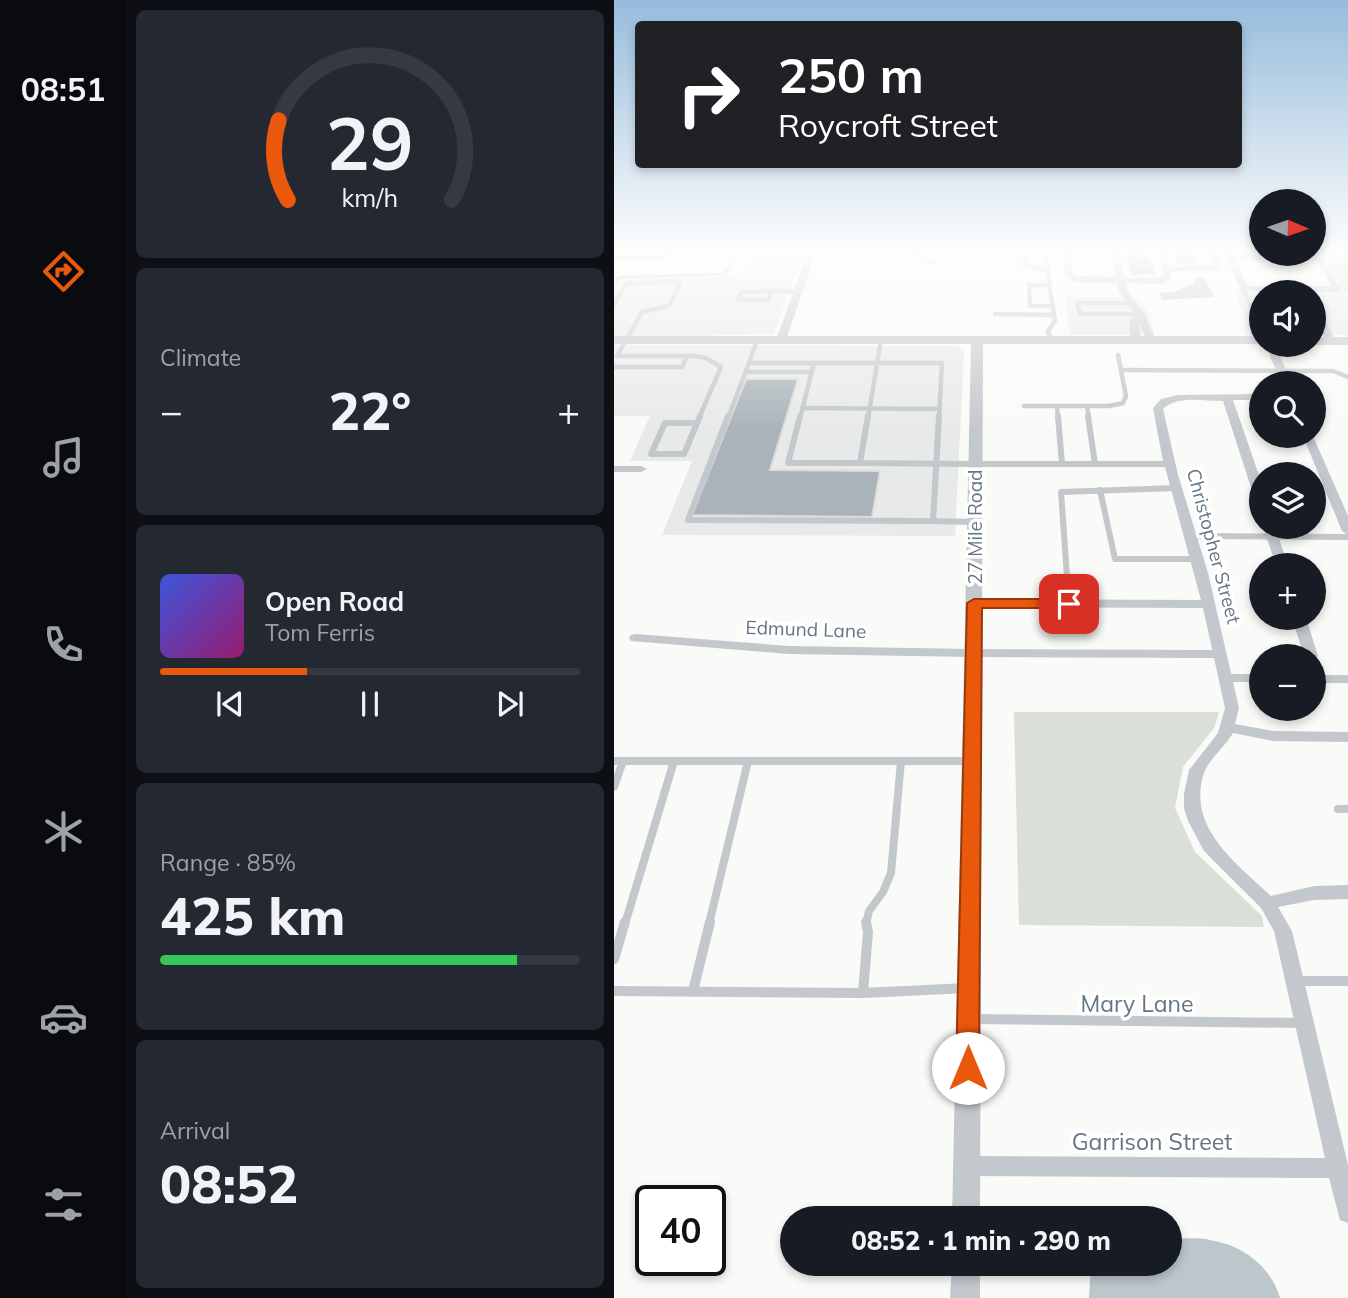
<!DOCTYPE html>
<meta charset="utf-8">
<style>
:root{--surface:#171b24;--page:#242831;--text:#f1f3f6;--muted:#9ea1a6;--line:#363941;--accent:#ea580c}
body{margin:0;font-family:Mulish,sans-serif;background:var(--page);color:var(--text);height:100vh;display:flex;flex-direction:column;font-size:26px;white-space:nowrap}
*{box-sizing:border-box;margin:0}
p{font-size:23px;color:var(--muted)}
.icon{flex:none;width:38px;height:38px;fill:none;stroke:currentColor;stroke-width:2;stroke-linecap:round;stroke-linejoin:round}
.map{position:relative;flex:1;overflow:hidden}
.details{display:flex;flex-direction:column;gap:10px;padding:10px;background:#0d0f14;width:488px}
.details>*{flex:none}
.guide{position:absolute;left:21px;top:21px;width:607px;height:147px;border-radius:7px;box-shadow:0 4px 10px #0003;background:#202124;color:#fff;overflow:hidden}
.needle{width:46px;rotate:92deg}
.controls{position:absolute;left:635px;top:189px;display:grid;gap:14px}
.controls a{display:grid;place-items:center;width:77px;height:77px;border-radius:50%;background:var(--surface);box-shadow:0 4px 10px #0003;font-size:35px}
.speed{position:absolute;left:21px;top:1185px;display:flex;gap:14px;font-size:35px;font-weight:700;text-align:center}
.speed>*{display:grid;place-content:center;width:91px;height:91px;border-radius:50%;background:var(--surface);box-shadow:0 4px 10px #0003;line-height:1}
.speed .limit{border:4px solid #111;border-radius:10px;background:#fff;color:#111}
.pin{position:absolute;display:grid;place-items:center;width:60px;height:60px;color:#fff;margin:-30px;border-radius:14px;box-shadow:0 4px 10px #0006}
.me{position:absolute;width:77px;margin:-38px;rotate:0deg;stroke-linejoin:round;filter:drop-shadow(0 0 5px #0008)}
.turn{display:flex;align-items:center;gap:24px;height:147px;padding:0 28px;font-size:32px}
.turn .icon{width:91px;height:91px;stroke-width:2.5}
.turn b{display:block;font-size:49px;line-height:60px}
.big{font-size:52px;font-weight:800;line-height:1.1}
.details .tile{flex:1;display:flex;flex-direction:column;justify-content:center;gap:10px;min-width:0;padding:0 24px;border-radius:10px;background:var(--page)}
.details .dial{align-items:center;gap:0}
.dial svg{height:182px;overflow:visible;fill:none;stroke:var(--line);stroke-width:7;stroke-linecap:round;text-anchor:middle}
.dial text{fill:var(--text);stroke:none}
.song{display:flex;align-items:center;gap:21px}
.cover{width:84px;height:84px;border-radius:10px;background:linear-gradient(135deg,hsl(230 70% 55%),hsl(320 70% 35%))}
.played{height:7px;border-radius:4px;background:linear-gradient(90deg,var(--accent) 35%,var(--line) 35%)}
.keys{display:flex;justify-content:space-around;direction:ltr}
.heat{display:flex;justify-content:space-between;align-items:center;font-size:38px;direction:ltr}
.charge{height:10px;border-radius:5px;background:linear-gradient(90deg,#34c759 85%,var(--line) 0)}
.trip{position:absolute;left:166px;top:1206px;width:402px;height:70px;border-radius:35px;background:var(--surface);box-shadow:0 4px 10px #0003;font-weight:800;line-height:70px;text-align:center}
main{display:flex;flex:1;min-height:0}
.dock{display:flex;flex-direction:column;width:126px;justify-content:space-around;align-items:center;background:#090b0e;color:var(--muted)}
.dock .icon{width:49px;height:49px}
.dock .current{color:var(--accent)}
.dock b{font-size:32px;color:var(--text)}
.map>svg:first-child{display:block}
</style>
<main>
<nav class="dock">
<b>08:51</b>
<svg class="icon current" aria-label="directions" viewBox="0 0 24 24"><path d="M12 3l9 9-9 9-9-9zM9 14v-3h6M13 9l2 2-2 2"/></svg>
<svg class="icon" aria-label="music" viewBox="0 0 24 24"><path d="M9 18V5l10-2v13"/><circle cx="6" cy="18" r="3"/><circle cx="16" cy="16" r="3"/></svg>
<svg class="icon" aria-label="phone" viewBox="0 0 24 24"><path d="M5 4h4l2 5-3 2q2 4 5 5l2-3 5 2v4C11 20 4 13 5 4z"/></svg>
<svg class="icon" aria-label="climate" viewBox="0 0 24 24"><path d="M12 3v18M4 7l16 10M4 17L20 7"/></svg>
<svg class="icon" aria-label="car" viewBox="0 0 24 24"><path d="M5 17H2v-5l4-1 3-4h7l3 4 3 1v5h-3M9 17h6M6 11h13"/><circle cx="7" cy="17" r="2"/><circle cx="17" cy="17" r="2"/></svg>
<svg class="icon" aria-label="filters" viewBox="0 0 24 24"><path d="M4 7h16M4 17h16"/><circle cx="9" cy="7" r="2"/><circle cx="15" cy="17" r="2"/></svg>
</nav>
<section class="details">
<div class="tile dial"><svg viewBox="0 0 100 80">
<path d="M14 69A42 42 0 1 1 86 69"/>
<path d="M14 69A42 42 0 0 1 10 34" stroke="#ea580c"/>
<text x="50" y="56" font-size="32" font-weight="700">29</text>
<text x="50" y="72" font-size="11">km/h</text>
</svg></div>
<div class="tile"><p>Climate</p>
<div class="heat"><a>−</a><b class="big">22°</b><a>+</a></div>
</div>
<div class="tile">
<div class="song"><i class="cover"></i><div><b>Open Road</b><p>Tom Ferris</p></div></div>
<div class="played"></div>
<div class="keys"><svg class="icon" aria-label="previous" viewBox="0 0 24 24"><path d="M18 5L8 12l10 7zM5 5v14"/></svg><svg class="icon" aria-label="pause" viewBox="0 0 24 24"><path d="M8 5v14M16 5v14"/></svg><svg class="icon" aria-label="next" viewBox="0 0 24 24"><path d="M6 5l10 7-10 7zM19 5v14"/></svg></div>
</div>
<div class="tile"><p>Range · 85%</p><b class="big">425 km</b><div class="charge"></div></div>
<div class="tile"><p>Arrival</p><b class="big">08:52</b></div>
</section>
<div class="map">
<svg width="734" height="1298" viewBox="0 0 734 1298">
<rect width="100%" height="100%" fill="#fafaf8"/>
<!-- built -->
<g fill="#e8e9e9">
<path d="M142,257h47l-30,77 -159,3v-60h124z"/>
<path d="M621,291h108l5,8v36h-34v-43h-52l-1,44h-10z"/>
<path d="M451,297h72l12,17 6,21h-85z"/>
<path d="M0,345l344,1 6,7 -9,183 -293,-1 30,-74h-62l20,-45h-36z"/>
</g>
<!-- green -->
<g fill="#dadfd7">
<path d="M705,249h29v42h-5z"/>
<path d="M400,712h205l-5,16 -31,39 -8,41 20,44 67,64 2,11 -245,-2z"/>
</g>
<!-- water -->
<g fill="#bbc7cb">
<path d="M582,277l9,1 9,19 -52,3 -3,-7 14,-1 21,-9z"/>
<path d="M557,1239c12,0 26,-2 39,1 32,5 61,26 70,58h-191l2,-34h79z"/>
</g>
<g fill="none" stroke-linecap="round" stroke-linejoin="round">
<!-- stream -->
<path stroke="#bbc7cb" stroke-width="2.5" d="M0,282l5,-5 105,-3 17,-25"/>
</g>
<!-- building -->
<g fill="#aab3b9" stroke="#dcdcda" stroke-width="2">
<path d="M511,249h22l8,25 -24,1z"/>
<path d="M559,249h21l5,15h-22z"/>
<path d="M625,249h23v5l4,3 -3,1 1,2h-21z"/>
<path d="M132,379h52l-28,91 110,1 -8,46 -180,-2z"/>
</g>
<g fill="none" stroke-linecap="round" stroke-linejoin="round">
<!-- service-far3 -->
<g stroke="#c3c8cc" stroke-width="4.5">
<path d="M411,249v17l22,4"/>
<path d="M430,249l11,72 -7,10 3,10"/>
<path d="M435,285h-20l1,21h23"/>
<path d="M630,289l7,19 11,3"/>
<path d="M158,291l26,1"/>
<path d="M158,291l-4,9h-31l5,-8z"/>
<path d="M518,303h-55l3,11h60"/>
<path d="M0,304l12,-20 55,-3 -12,25 -27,6 -25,44h77l12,2 15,9 -22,51"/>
<path d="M381,314l59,1"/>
<path d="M135,363l8,-23"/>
<path d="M0,367h68l5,-11"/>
<path d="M508,370l211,1 15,6"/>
<path d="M131,372h67"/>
<path d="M410,406h85l14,-3 3,-7 -8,-41"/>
<path d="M443,406l1,12"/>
<path d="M473,406l2,12"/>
<path d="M188,408l138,1"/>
<path d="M114,418l21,-55h193l-3,55"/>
<path d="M186,418l14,-55"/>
<path d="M254,418l13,-78"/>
</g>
<!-- service-far2 -->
<g stroke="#c3c8cc" stroke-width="6">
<path d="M114,416l-40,104 245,1 6,-105"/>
<path d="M186,416l-12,47h72"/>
<path d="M254,416l-8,47 115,1"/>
<path d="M444,416l4,48"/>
<path d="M474,416l7,48"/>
<path d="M83,423h-32l-14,31h33l16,-38"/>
<path d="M486,490l15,69h83"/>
<path d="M319,521l41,1"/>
<path d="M577,536l157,1"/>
<path d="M455,604l-8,-112 115,-4"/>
</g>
<!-- service-far1 -->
<g stroke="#c3c8cc" stroke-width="8">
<path d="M360,653l247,1"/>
<path d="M613,678h35"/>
<path d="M700,679h34"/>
<path d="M0,761h357"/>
<path d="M0,787l9,-26"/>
<path d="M724,809h10"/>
<path d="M11,924l49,-163"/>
<path d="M95,924l39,-163"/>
<path d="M252,924l3,-13 14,-19 8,-19 10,-112"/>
</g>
<!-- service -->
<g stroke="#c3c8cc" stroke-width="10">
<path d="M0,959l11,-37"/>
<path d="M682,981h52"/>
<path d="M0,991l249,2 104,-5"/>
<path d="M79,991l17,-69"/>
<path d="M249,993l5,-61 -2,-10"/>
<path d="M358,1019l331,4"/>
</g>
<!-- minor -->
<g fill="#c3c8cc" fill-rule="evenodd">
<path d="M55,249h9l-16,11h-48v-4h46z"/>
<path d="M200,249h8l-10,14 -26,77 -8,2 -2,-2 28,-77z"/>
<path d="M289,249h11l23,13 -7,2z"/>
<path d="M448,249h8l3,25 5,2 38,1 -6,-28h8l7,29h36l3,-2 -7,-27h8l5,18 41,-2 -3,-16h8l4,19 -4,3h-39l-6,1v6l-8,6 -37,-1 2,10 17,21 10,26 -8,2 -8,-19 2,18 -5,3 -5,-3 -2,-20 6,-7 -15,-21 -3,-10 -41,-1 -10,-5z"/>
<path d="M609,249h8l16,37h84l-18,-32 1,-5h4l23,40 -4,3 -96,-1z"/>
<path d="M700,304l4,3 18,34 -2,2 -8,-2 -12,-25z"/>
<path d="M651,345h10l17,38h-10z"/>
<path d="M648,394v6h-29l29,84v22l-6,-3 -33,-102c-18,0 -47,-6 -60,8l15,66 30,98 31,135 -4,16 38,7 75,1v10l-75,-1 -40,-8c-8,14 -24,26 -29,40 -18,54 32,90 67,123l43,-10 34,-1v14l-34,1 -36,7 14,24 56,234v58l-8,-3 -11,-42 -362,-2 -8,-3 -3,-7 3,-7 8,-3 358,2 -51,-227 -13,-23 -57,-57 -16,-30 -4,-13v-14l5,-24 29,-37 7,-25 -22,-100 -229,-1 -7,-4 7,-4 227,1 -36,-133h-190l-6,-3 6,-3h188l-10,-53 8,-9 17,-4z"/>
<path d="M689,436h10l35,80v19l-6,-4z"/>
<path d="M0,466h27l6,3 -6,3h-27z"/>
<path d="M649,527h12l13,38h-12z"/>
<path d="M678,618h14l12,38 -2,3h-2v-3h-10z"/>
<path d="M22,634l153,12 185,3 7,4 -7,4 -185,-3 -158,-13 -2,-3 2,-3z"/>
<path d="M700,662l7,4 4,13 -2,3h-9z"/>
</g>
<!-- tertiary -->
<g fill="#c3c8cc" fill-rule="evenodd">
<path d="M0,336h648v8h-279l-3,874h-28l19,-874h-357z"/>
<rect x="700" y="337" width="34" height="8"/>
<path d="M338,1264h28v34h-30z"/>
</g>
</g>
<!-- sky -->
<linearGradient id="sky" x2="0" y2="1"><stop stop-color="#96bcdc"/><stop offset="0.58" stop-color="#fdfdfc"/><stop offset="1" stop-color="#fdfdfc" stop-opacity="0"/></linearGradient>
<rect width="734" height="431" fill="url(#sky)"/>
<!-- route -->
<path fill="#ea580c" stroke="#983908" stroke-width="2" d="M360,599h95l7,5 -7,4h-87l-3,460 -3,7 -8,3 -8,-3 -4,-7 11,-465z"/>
<g text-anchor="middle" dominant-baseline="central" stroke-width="7" stroke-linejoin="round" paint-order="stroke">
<!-- street labels -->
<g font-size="19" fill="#657683" stroke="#fff">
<text transform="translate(361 527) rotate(-90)">27 Mile Road</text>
<text transform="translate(600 546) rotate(75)">Christopher Street</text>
<text transform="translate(192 629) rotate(2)">Edmund Lane</text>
</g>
<!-- near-street labels -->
<g font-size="23" fill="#657683" stroke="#fff">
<text x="523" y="1003">Mary Lane</text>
<text x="538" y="1141">Garrison Street</text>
</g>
</g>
</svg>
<div class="controls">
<a><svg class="needle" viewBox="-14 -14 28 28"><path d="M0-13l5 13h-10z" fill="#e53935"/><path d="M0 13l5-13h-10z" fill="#9ea1a6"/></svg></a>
<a><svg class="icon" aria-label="sound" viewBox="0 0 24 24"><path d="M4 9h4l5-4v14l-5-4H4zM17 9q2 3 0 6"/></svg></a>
<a><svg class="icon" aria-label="search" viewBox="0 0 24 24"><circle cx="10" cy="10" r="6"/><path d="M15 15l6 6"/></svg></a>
<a><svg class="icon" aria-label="layers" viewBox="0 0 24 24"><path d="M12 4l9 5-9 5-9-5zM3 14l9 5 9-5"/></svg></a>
<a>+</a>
<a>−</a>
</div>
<div class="speed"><div class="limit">40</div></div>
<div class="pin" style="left:455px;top:604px;background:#d93025"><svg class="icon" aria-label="arrive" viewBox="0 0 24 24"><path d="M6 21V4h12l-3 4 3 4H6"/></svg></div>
<svg class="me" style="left:354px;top:1068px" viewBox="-20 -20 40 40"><circle r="19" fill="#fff"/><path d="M0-13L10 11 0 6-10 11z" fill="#ea580c"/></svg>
<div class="trip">08:52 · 1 min · 290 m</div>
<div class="guide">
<div class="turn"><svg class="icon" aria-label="right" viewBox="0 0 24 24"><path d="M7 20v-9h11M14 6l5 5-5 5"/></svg><div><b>250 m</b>Roycroft Street</div></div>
</div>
</div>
</main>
